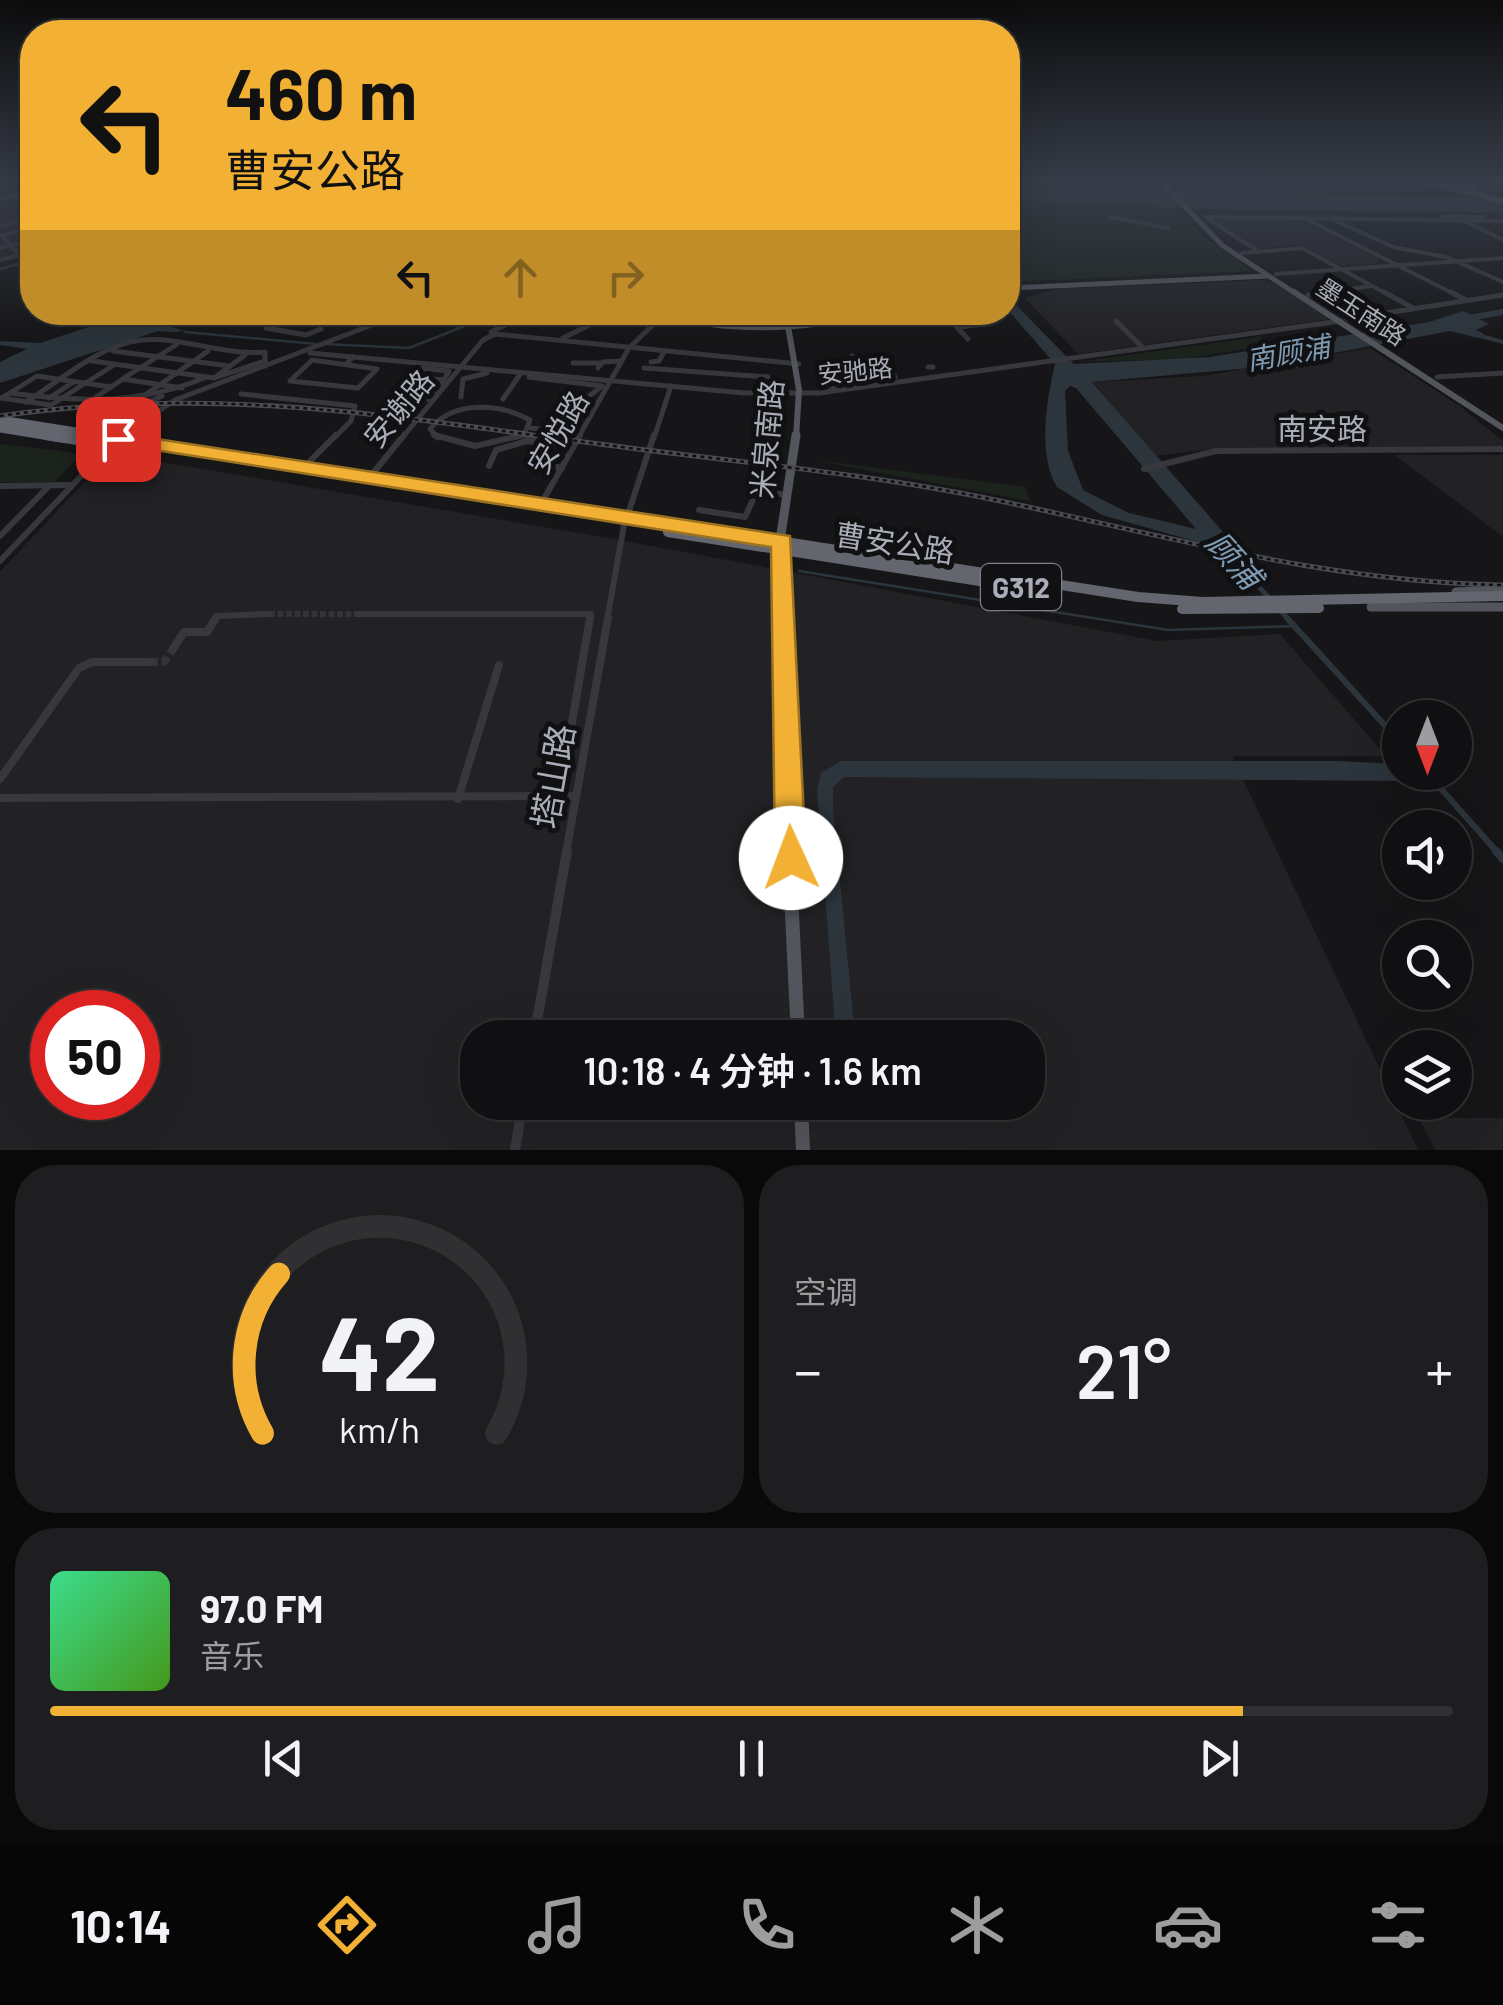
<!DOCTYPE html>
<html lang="zh">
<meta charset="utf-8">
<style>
:root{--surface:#101012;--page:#1e1e20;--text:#f1f3f6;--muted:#9c9d9f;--line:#303032;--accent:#f2b134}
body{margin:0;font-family:Barlow,"Noto Sans SC",sans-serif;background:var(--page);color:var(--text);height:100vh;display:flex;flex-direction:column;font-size:38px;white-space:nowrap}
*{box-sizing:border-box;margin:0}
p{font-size:32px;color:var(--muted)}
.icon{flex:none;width:55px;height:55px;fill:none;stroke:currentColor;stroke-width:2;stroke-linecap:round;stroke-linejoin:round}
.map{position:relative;height:1150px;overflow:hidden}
.details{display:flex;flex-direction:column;gap:15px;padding:15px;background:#09090a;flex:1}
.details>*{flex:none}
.top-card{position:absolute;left:20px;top:20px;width:1000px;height:305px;border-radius:40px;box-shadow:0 10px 40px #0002,0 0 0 2px var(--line);background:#f2b134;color:#111;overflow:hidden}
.needle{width:65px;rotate:180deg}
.controls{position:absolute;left:1382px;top:700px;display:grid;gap:20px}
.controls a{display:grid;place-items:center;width:90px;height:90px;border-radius:50%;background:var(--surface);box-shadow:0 10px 40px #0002,0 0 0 2px var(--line);font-size:50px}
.speed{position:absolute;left:30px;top:990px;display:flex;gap:20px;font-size:50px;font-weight:700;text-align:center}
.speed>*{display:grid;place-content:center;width:130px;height:130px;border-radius:50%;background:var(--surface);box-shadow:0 10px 40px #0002,0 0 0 2px var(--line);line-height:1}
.speed .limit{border:15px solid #d22;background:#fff;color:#111}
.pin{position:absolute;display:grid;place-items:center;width:85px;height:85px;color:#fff;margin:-42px;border-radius:20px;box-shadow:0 5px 15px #0006}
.me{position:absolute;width:110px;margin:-55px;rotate:358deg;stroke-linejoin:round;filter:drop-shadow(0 0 8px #0008)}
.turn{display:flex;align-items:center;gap:35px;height:210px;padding:0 40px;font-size:45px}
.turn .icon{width:130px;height:130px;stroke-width:2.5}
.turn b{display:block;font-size:70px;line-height:85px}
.lanes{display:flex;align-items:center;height:95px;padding:0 40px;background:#0003;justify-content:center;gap:50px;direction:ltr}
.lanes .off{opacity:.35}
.big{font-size:75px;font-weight:600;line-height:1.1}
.details .widget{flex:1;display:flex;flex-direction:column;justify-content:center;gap:15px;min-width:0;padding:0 35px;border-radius:40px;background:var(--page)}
.details .dial{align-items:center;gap:0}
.dial svg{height:260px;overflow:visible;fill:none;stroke:var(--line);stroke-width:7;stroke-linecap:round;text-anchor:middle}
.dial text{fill:var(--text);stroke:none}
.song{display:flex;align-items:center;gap:30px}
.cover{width:120px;height:120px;border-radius:15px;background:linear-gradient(135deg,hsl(150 70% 55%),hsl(100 70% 35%))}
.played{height:10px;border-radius:5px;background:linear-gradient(90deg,var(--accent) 85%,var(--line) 85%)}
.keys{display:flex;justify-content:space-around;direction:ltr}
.heat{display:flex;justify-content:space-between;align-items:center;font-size:55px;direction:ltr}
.details .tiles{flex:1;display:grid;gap:15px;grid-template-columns:1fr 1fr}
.widget:last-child{grid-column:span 2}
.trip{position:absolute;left:460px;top:1020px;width:585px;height:100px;border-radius:40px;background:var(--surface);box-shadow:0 10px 40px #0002,0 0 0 2px var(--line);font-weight:600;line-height:100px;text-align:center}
.menu{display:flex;height:160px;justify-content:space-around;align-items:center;background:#060607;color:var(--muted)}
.menu .icon{width:70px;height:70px}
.menu .on{color:var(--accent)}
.menu b{font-size:45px;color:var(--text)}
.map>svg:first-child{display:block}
</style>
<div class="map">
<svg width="1503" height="1150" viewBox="0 0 1503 1150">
<rect width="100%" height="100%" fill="#161618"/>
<!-- built -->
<g fill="#222225" fill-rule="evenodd">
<path d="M8,201l24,21v31l-32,9v-59z"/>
<path d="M1210,218l94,2 9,5 -6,3 8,-1 64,32 -3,5 -34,2 -44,-22 -41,5z"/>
<path d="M1262,280l13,3 56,36 -253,35 -53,-56 31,-9z"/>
<path d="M1370,348l88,57 45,36v5l-284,2 -64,8 -62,-74 109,-6z"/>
<path d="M120,455l500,85 537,101 123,-7 106,122h-154l186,394h-1418v-578l104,-111zM52,1012h86v86h-86zM478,1038h550v64h-550z"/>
<path d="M1395,455h108v82z"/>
<path d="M1419,1118h84v32h-68z"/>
</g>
<!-- green -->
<g fill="#1c231d">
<path d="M1008,182h145l8,11 -153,-5z"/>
<path d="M1008,200l168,7 28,30 49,34 -245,11z"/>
<path d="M677,313h175c-56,15 -119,11 -175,0z"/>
<path d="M1259,337l24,6 -101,16 -105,3z"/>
<path d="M0,444l69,8 8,3 -1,5 -22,22h-54z"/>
<path d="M813,460l212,27 5,14z"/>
</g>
<!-- water -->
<g fill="#2c353c" fill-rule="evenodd">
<path d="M1008,188l495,10v15l-298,-4 -197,-9z"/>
<path d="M1008,297l66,67 136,-7 219,-35 34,-11 26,13 -13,6 8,4 -6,4 -28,-7 -189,36 -169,15 159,182 -5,3 8,10 -5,1 -51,-36 -96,-27 -45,-28c-20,-32 -10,-89 -2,-123l-47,-54zM1070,386l6,2 120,141 -67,-16 -46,-23 -15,-39 -3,-60z"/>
<path d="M131,313h82l-41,14 13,4h-27l-158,52v-21l27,-13 -27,-4v-4l40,2z"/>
<path d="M841,761h495l62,3 2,8 12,9 -568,-4 -11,10v21l22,229 -19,1 -19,-249 4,-16z"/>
</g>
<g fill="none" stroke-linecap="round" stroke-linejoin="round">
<!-- stream -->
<g stroke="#2c353c" stroke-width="2.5">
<path d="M160,330l17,1"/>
<path d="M185,332l131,12"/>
<path d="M324,344l85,4 91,-36"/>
<path d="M799,571l369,59 127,-4"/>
</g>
<!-- canal-far4 -->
<g stroke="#2c353c" stroke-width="2.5">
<path d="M1490,182l13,3"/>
<path d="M1271,199l11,-17"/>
<path d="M0,269l32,-9"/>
</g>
<!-- canal-far3 -->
<path stroke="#2c353c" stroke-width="4" d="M1477,335l26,7"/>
<!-- canal-far2 -->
<g stroke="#2c353c" stroke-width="5">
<path d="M1247,574l23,25"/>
<path d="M1281,611l8,9"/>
</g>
<!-- canal-far1 -->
<g stroke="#2c353c" stroke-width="6">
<path d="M1287,618l113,124"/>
<path d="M1426,772l72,81"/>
</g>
<!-- canal -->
<path stroke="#2c353c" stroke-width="8" d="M1496,851l7,8"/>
<!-- river -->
<path stroke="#2c353c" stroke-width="6" d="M1468,318l35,-6"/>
<!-- minor-tunnel-far1 -->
<path stroke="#333438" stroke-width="6" stroke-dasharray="6 2.5" stroke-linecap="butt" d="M269,614h88"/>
<!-- minor-tunnel -->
<path stroke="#333438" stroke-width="8" stroke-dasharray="8 4" stroke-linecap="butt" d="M150,662h14l9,-13"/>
<!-- minor-far4 -->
<g stroke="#37383d" stroke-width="4">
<path d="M1417,182l15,3"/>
<path d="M1471,182l16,7 -8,5"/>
<path d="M0,185l32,28"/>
<path d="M1110,217l58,11"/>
<path d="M1306,219l150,76"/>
<path d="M1332,219l61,28 53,10 57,25"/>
<path d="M1445,220l-2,-4 41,1"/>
<path d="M1465,221l38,19"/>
<path d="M0,226l32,-8"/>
<path d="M0,235l20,20 -20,5"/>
<path d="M0,236l32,-9"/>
<path d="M0,248l32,-8"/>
<path d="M1259,252l-54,-35 298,4"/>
<path d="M1242,253l60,-5 87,47"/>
<path d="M1276,274l227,-16"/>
<path d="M1309,295l62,-9"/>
</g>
<!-- minor-far3 -->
<g stroke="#37383d" stroke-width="5">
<path d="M1384,292l29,16"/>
<path d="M1451,292l15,8"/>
<path d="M1308,295l19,-3"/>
<path d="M943,312l25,27"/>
<path d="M302,315l-36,13 40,7 15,-6"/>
<path d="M1347,319l156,-24"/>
<path d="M223,321l16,-9"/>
<path d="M1116,321l27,27"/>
<path d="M230,323l26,-5 12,8"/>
<path d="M959,327l33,-4"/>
<path d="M491,332l41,-20"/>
<path d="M563,338l53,-26"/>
<path d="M113,351l117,15"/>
<path d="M310,353l434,40h75l522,-72"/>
<path d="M245,355l-31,23 51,-17"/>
<path d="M852,356l16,26"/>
<path d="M312,360l65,9 -19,19 -68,-7z"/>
<path d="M92,361l122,17"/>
<path d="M884,361l11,16 -65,10 -13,-17z"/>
<path d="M651,362l8,-1 5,-9"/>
<path d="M573,363h28"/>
<path d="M346,364l7,-7"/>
<path d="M928,367h5"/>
<path d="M419,368l30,3 -5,9"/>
<path d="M598,368l5,-6 18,-1"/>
<path d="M644,368l124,9"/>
<path d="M411,377l33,3 -16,19"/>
<path d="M529,377l73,9 -14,11 -6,17 -30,1"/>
<path d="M1437,377l66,-4"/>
<path d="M124,378l52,-33"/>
<path d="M111,387l-74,-11 -27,17c68,9 132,12 196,-16"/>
<path d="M10,393l-9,5 50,7 63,-40"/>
<path d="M241,394l114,12 -4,15 -17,17"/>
<path d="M145,395l63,-44"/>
<path d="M96,397l27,-18 59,9"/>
<path d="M461,397l2,-18 24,-6"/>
<path d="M49,398l23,-15"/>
<path d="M503,399l18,-26"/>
<path d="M26,402c34,-21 74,-58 116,-62 38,-4 82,16 123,12v14"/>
<path d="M531,428l49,6"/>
<path d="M82,432l80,-36"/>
<path d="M524,435l21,3"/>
<path d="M119,438l56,-38 231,-88"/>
<path d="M402,438l81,-98 12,-6 304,30"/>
<path d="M438,438l-8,-9c24,-29 69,-26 100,-9l-6,15"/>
<path d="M512,438l12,-3"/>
<path d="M578,438l51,-90 33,-32"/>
<path d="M654,438l17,-52"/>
</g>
<!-- minor-far2 -->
<g stroke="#37383d" stroke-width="6">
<path d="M434,435l41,11 48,-11"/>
<path d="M526,435l51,7"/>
<path d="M119,438l4,-3"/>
<path d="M489,466l7,-16 31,-9 36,5 -12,20 11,2"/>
<path d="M303,468l33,-33"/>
<path d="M1144,469l72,-18 287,-2"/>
<path d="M369,478l35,-43"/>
<path d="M0,486l71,-1"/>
<path d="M757,491l7,-18"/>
<path d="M541,504l39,-69"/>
<path d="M699,510l46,7 12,-26 31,4"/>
<path d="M627,517l27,-82"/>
<path d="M0,536l49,-50"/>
<path d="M0,561l110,-115"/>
<path d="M357,614h234l-1,6"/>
<path d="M214,620l3,-4 52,-2"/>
<path d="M607,620l17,-95"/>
</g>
<!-- minor-far1 -->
<g stroke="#37383d" stroke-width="8">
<path d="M173,649l11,-17h23l9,-14"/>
<path d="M567,751l23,-133"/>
<path d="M0,779l79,-111 13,-6h58"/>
<path d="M0,798l575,-2"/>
<path d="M458,799l41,-134"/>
<path d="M566,853l42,-235"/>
</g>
<!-- minor -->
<g stroke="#37383d" stroke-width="10">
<path d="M534,1038l33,-187"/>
<path d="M515,1150l8,-48"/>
</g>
<!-- major-far4 -->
<g stroke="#53555c" stroke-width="5">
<path d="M1161,182l62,64 75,49"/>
<path d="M0,199l32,-7"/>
<path d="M1008,288l260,-12"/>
</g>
<!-- major-far3 -->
<g stroke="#53555c" stroke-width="6">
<path d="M1294,292l209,136"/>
<path d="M650,312c77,21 151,20 228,0"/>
<path d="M788,326l11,64 -3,48"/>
</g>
<!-- major-far2 -->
<g stroke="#53555c" stroke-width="9">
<path d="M1456,592l47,-2"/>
<path d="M1371,607h132"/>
<path d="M780,620v-79l16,-106"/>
</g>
<!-- major-far1 -->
<path stroke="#53555c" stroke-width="10" d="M780,618l9,235"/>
<!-- major -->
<g stroke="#53555c" stroke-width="14">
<path d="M789,851l9,187"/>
<path d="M801,1102l2,48"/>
</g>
<!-- highway-far2 -->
<path stroke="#63666e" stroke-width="6" d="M1446,182l27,7"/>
<!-- highway-far1 -->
<g stroke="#63666e" stroke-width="9">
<path d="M0,420l114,18"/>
<path d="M0,428l62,10"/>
</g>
<!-- highway -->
<g stroke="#63666e" stroke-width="10">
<path d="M46,435l75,12"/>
<path d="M98,435l1040,162 65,5 300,-6"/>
<path d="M668,532l318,50"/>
<path d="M1182,609l137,-1"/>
</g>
<defs>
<path id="rail" d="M0,416c213,-31 389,0 599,28 134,18 269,29 401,57 171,36 327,81 503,84"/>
</defs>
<!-- rail casing -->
<use href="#rail" stroke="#4a4c52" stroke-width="5"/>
<!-- rail -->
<use href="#rail" stroke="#111113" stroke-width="2.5" stroke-dasharray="4" stroke-linecap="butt"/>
<!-- highway-bridge -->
<path stroke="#63666e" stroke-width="6" d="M1430,182l73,19"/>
</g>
<!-- sky -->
<linearGradient id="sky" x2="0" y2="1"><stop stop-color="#0c0c0d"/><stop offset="0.53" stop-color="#363c48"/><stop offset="1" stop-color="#363c48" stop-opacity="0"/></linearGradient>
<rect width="1503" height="343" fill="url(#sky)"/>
<!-- route -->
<path fill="#f2b134" stroke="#9d7322" stroke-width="2.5" d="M118,433l672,103 16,322 -4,11 -11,4 -11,-4 -5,-11 -4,-311 -660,-104 -3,-4z"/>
<g text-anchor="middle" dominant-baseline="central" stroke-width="10" stroke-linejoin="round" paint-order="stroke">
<!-- far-street labels -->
<g font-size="25" fill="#a8adb8" stroke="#111113">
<text transform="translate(1362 311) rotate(33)">墨玉南路</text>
<text transform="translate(855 370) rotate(-6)">安驰路</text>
</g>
<!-- far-water labels -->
<g font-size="28" font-style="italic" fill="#7f9bb3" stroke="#111113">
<text transform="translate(1288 352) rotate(-10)">南顾浦</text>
</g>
<!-- shield labels -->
<rect fill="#111113" stroke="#7b7e86" stroke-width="2.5" x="981" y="564" width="80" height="46" rx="8"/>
<g font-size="28" font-weight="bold" fill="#a8adb8">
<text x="1021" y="587">G312</text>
</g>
<!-- street labels -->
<g font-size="30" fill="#a8adb8" stroke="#111113">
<text transform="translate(398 408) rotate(-50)">安谢路</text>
<text x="1322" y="428">南安路</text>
<text transform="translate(557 432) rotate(-60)">安悦路</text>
<text transform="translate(766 439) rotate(-85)">米泉南路</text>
<text transform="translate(895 542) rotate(9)">曹安公路</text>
</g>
<!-- water labels -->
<g font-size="32" font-style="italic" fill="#7f9bb3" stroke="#111113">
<text transform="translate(1235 559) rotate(48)">顾浦</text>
</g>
<!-- near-street labels -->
<g font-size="35" fill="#a8adb8" stroke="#111113">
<text transform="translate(552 776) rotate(-80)">塔山路</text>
</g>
</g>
</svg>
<div class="controls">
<a><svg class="needle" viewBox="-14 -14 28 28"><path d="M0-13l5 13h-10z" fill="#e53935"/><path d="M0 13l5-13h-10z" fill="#9c9d9f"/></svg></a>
<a><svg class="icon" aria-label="sound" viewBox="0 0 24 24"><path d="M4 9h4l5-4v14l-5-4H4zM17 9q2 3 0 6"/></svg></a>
<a><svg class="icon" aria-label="search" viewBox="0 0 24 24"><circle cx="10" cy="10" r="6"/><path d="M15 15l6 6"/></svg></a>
<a><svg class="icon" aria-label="layers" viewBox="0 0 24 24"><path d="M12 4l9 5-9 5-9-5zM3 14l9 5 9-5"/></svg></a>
</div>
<div class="speed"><div class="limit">50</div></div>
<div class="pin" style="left:118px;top:439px;background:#d93025"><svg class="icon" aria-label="arrive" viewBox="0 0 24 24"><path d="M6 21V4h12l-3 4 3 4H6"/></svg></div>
<svg class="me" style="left:791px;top:858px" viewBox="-20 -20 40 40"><circle r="19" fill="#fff"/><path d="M0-13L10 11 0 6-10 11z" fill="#f2b134"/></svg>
<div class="trip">10:18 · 4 分钟 · 1.6 km</div>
<div class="top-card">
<div class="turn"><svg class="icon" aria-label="left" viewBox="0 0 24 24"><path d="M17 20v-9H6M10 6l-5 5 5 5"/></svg><div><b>460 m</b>曹安公路</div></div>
<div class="lanes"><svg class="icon" aria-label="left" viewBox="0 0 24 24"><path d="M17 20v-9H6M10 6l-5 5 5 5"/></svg><svg class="icon off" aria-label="ahead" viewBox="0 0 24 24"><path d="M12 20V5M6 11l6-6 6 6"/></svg><svg class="icon off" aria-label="right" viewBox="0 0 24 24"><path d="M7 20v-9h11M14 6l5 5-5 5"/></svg></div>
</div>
</div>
<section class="details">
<div class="tiles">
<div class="widget dial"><svg viewBox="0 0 100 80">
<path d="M14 69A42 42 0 1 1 86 69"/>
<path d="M14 69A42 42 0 0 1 19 20" stroke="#f2b134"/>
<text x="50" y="56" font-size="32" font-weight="700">42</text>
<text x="50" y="72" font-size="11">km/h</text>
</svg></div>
<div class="widget"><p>空调</p>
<div class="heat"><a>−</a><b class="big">21°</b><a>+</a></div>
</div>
<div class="widget">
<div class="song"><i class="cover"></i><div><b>97.0 FM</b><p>音乐</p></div></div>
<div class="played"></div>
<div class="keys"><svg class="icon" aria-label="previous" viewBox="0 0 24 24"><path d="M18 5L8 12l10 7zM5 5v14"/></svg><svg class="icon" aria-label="pause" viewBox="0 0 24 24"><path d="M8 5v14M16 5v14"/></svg><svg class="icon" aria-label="next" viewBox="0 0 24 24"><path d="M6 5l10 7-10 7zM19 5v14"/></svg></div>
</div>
</div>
</section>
<nav class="menu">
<b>10:14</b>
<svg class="icon on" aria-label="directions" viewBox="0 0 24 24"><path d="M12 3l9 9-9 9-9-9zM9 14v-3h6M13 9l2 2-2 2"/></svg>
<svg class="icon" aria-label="music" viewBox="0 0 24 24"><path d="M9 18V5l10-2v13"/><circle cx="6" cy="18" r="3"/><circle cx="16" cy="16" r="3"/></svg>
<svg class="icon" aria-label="phone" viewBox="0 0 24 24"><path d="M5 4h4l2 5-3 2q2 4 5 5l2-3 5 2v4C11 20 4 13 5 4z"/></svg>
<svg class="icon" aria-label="climate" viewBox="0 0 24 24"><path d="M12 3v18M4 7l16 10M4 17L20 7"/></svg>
<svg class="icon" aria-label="car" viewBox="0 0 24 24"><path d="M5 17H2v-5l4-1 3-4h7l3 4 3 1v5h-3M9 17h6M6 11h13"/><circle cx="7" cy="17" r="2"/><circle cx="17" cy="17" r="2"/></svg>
<svg class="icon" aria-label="filters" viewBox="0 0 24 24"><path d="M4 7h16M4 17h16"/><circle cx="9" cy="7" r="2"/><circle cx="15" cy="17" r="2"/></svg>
</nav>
